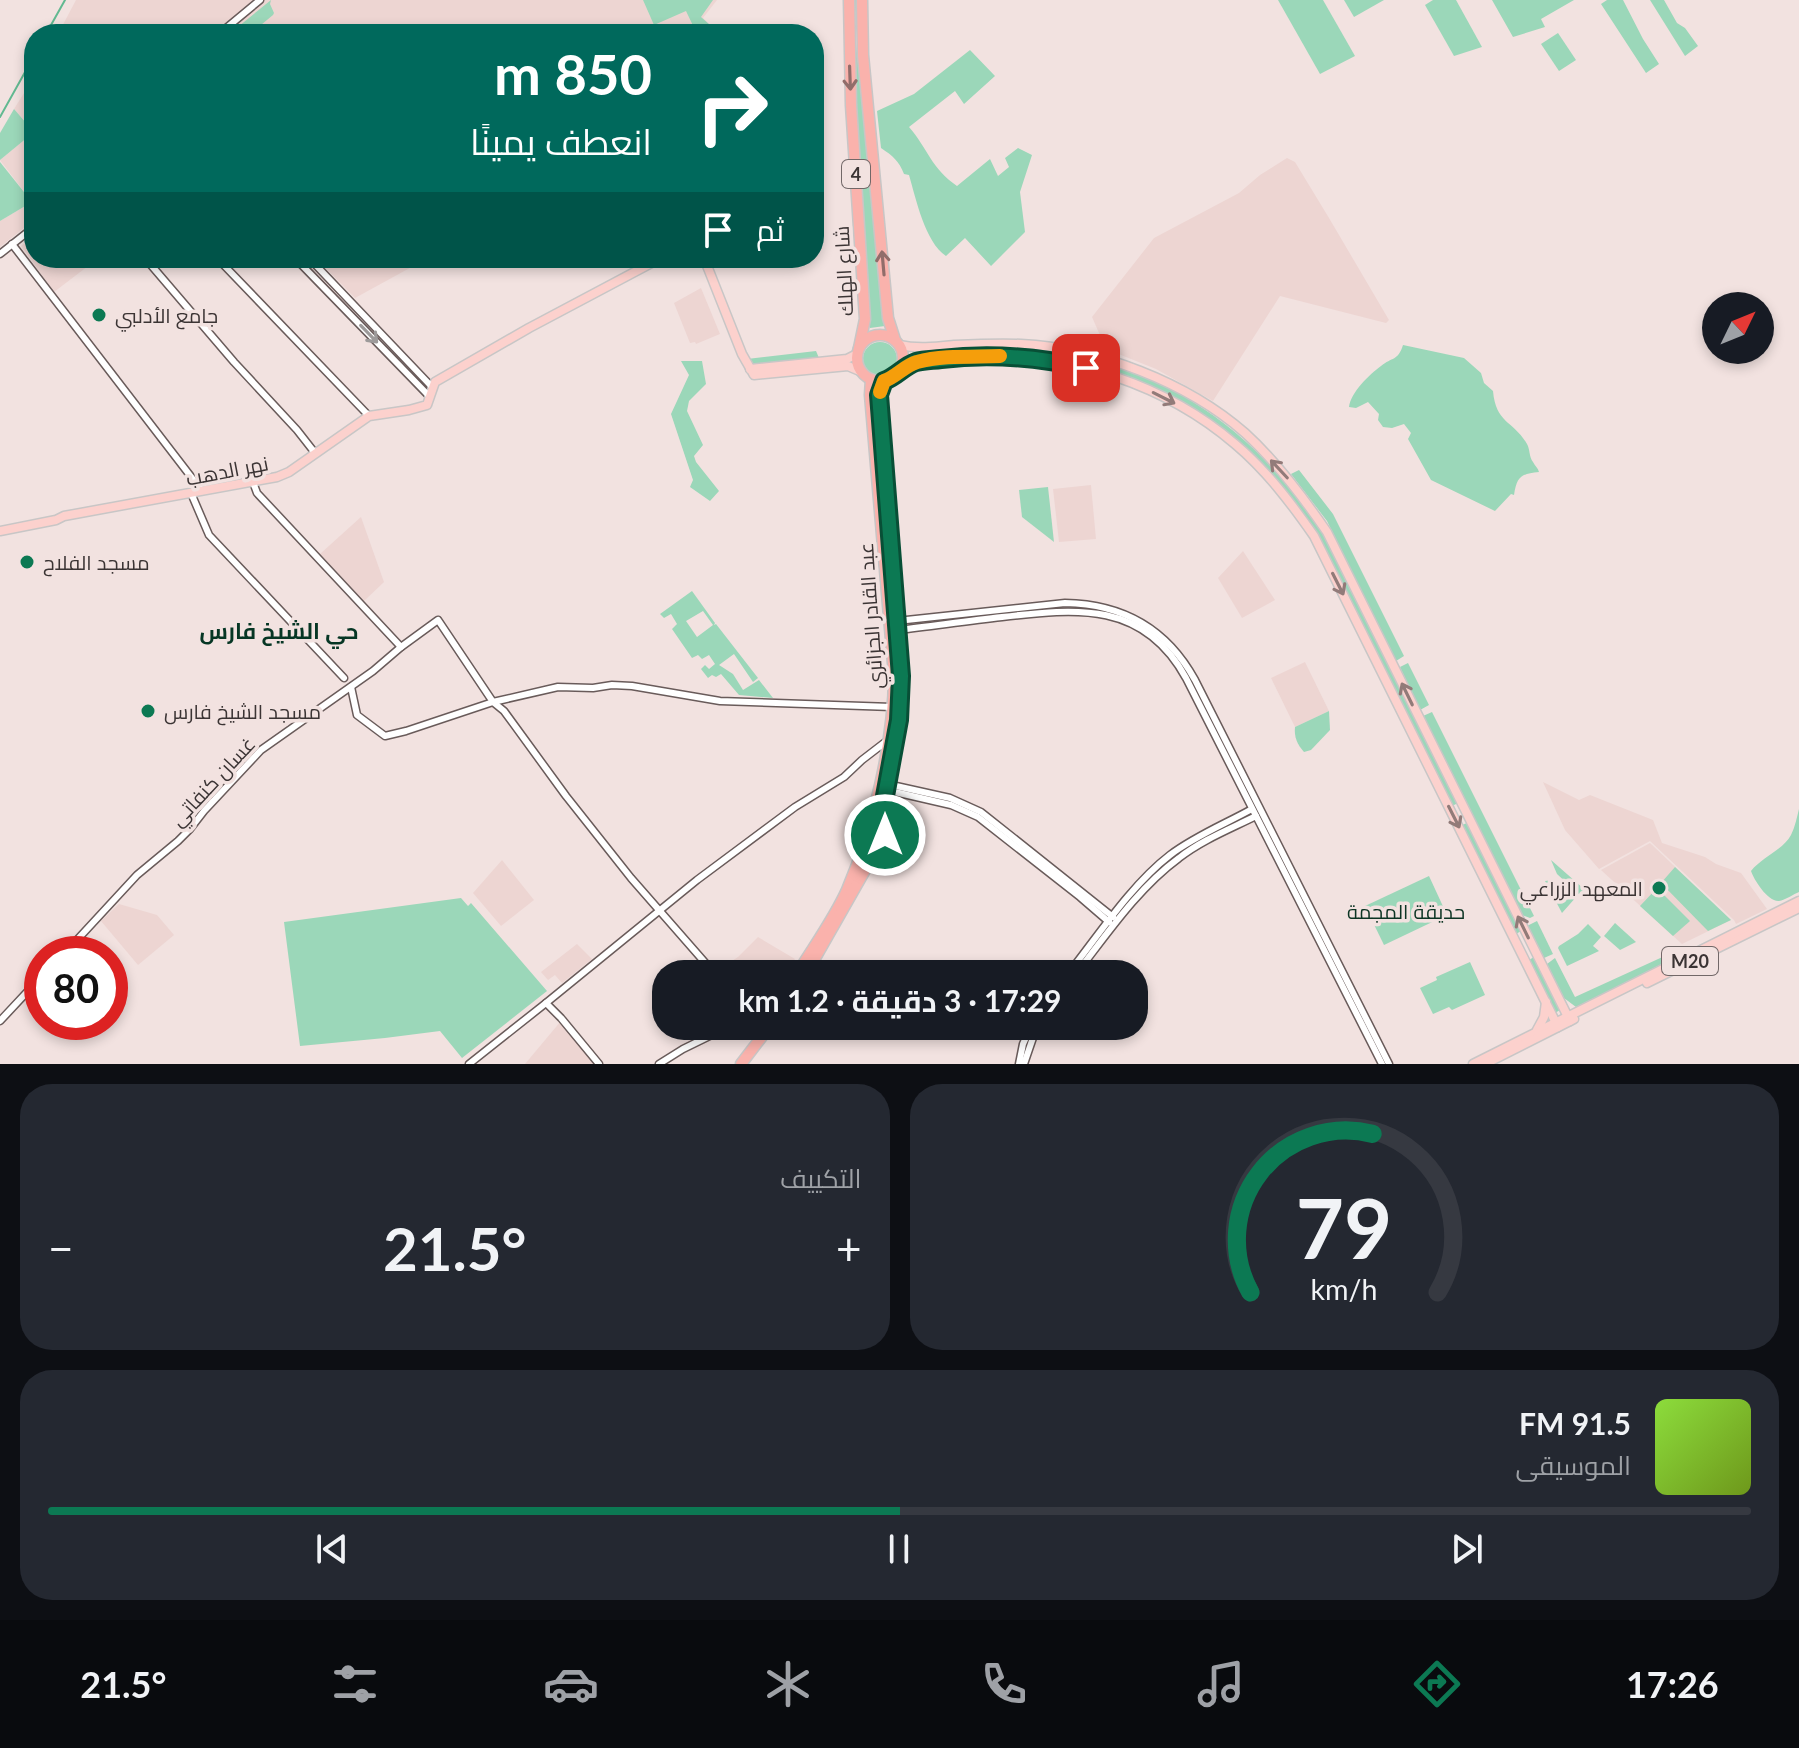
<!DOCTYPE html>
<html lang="ar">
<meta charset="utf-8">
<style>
:root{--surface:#171b24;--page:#242831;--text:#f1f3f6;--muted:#9ea1a6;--line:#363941;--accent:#0c7953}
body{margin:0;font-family:Lato,Cairo,sans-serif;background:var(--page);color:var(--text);direction:rtl;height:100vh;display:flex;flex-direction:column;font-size:30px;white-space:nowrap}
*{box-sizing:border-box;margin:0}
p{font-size:26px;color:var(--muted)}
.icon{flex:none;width:44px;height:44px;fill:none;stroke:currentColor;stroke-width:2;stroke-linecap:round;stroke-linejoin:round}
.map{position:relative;height:1064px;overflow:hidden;direction:ltr}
.details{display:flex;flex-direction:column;gap:20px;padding:20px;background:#0d0f14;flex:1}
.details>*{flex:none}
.banner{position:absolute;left:24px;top:24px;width:800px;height:244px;border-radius:32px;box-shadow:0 4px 12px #0003;direction:rtl;background:#00695c;color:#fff;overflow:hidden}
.needle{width:52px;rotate:47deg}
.tools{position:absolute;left:1702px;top:292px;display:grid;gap:16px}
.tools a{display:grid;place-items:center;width:72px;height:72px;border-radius:50%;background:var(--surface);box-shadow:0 4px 12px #0003;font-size:40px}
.speed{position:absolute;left:24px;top:936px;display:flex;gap:16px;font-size:40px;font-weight:700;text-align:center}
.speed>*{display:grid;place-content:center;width:104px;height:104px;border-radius:50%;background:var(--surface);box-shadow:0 4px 12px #0003;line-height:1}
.speed .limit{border:12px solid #d22;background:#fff;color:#111}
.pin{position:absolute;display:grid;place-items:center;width:68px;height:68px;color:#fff;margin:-34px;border-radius:16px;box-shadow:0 4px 12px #0006}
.me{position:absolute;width:88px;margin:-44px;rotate:0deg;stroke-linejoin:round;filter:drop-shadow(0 0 6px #0008)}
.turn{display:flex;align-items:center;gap:28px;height:168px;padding:0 40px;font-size:36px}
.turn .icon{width:104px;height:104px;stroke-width:2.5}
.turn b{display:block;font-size:56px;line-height:68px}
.then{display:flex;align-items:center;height:76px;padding:0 40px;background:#0003;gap:16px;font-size:30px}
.big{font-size:60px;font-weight:700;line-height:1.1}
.details .widget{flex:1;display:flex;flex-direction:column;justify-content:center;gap:12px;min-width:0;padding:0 28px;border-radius:32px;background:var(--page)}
.details .dial{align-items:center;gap:0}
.dial svg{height:208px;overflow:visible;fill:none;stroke:var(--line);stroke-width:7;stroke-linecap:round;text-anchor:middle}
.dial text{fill:var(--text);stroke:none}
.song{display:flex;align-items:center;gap:24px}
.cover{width:96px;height:96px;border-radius:12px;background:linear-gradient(135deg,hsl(90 70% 55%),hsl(80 70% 35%))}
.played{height:8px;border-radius:4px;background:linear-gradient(90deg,var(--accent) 50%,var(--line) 50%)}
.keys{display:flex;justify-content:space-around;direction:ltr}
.heat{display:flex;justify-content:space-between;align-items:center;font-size:44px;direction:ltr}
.details .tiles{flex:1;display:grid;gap:20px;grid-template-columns:1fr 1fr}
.widget:last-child{grid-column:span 2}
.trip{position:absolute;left:652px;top:960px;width:496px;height:80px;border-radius:32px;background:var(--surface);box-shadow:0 4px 12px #0003;font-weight:700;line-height:80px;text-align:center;direction:rtl}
.menu{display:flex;height:128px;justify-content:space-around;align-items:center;background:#090b0e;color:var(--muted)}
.menu .icon{width:56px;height:56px}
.menu .selected{color:var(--accent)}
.menu b{font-size:36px;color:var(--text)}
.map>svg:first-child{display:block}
</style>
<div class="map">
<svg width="1799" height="1064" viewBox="0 0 1799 1064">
<rect width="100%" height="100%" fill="#f2e2e0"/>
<!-- built -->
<g fill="#edd5d2">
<path d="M76,0h641l-14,18 7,7 -6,9h-646z"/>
<path d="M34,77v54l-20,-22z"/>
<path d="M34,132v88l-34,27v-26l32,-19 -32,-42z"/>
<path d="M1287,158l8,4 34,56 60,102 -3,3 -106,-27 -67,105 -57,-32 -50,-20 -14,-32 62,-79 85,-45 21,-18z"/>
<path d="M34,236v22h53l5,5 -38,29 -33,-46z"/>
<path d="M316,258h112l-73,40z"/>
<path d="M701,288l19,46 -24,10 -1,-2 -5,1 -16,-40z"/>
<path d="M1091,485l5,54 -37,3 -6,-53z"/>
<path d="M361,517l23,65 -20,19 -44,-47z"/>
<path d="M1243,551l32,49 -33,18 -24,-40z"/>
<path d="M1305,662l24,49 -34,16 -24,-49z"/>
<path d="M1543,782l36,18 11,-5 63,25 9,23 43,14 11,7 25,9 26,36 -31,15 -2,-4 -84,-79 -51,28 -34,-39z"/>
<path d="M1650,843l81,77 -49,24 -81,-74z"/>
<path d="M502,860l32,40 -33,26 -28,-33z"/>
<path d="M119,904l38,11 17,20 -36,30 -37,-44z"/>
<path d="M758,937l37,22 -10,15h-63l-4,-4 20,-13z"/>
<path d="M577,944l15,15 -30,24 -7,-8 -7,5 -7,-8z"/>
<path d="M561,1021l36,43h-72z"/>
</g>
<!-- green -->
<g fill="#9bd7b9" fill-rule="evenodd">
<path d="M271,0l-1,4 4,9 -1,2 -23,19h-15l-2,-3z"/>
<path d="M643,0h70l-12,17 9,8 -6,9h-7l-11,-23 -32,14z"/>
<path d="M853,0h3l-1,34 30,292 -15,2 -18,-294z"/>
<path d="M1278,0h45l32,56 -35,18z"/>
<path d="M1344,0h40l-30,17z"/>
<path d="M1433,0h23l26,47 -28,9 -29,-51z"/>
<path d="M1492,0h82l-33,19 4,8 -32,10z"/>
<path d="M1607,0h16l20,39 16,25 -13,9 -45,-69z"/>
<path d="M1650,0h14l13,23 8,5 13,18 -13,10z"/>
<path d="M1558,33l18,27 -17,11 -18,-27z"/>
<path d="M970,50l25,26 -31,28 -9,-13 -46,36c19,22 22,41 48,59l33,-27 8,17 11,-9 -4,-9 13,-10 14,7 -12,37 5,40 -34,34 -26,-28 -19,18c-21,-14 -30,-57 -37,-81l-5,-1c-5,-13 -11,-18 -23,-26l-4,-37 37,-17z"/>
<path d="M14,109l20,23 -34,28v-27z"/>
<path d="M0,162l32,40 -32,19z"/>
<circle cx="880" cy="359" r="17"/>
<path d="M1403,345l61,13 17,15 3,10 9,8c3,33 20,29 34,53 3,5 2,13 6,18 2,4 5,6 6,10 -18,2 -22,4 -25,23l-3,-1 -16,17 -64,-31 -23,-41 3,-6 -7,-9 -12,4 -9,-1 -5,-7 1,-6 -11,-12 -12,6 -7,-1c2,-15 20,-32 32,-41 11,-9 17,-5 22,-21z"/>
<path d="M1003,346l51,5 27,5 -2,6c-59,-11 -106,-10 -166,-3l1,-6z"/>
<path d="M816,351l3,7 -69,8 -3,-7z"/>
<path d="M1095,360c99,26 173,88 228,174l135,269 -6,3 -135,-269 -64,-81 -25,-23 -73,-44 -44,-18 -18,-5z"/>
<path d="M681,361h21l4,23 -17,17 -2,10 16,34 -9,11 2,6 23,29 -9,10 -20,-14 3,-7 -22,-66 18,-39z"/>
<path d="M1299,470l34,44 71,142 -8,5 -69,-140 -36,-47z"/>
<path d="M1048,487l6,55 -32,-25 -3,-27z"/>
<path d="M692,591l23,32 -1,2 2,-1 42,54 -5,4 -19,-28 -15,11 14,9 10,16 16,-10 14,18 -34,-3 -18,-21 -5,3 -4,-2 -4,3 -7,-9 4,-4 4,4 6,-5 -6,-9 -7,4 -4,-4 -6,3 -20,-29 5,-5 -6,-10 -7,4 -4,-4zM703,611l10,14 -16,12 -11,-16z"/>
<path d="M1408,663l21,42 -9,5 -20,-43z"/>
<path d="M1329,711l1,19 -19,20 -7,2c-7,-8 -10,-15 -9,-25z"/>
<path d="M1432,712l102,204 -4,2 -8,-3 -99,-199z"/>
<path d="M1799,809v83c-5,2 -14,8 -20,9 -11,1 -25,-21 -28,-30 11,-14 32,-21 40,-36 4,-8 6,-18 8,-26z"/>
<path d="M1467,823l54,108 -5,3 -54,-109z"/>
<path d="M1551,860l33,29 -5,5 -9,-5 1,-2 -14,-13z"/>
<path d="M1675,867l56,53 -23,11 -47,-48z"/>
<path d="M1429,876l18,39 -63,30 -19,-39z"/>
<path d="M1553,880l11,12 4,-2 9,6 -15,17 -17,-32z"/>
<path d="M1657,888l33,33 -17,15 -33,-30z"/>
<path d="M461,898l7,8 3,-3 76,88 -85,67 -22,-27 -55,7 -85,8 -16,-124z"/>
<path d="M1537,921l16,33 -9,4 -17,-32z"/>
<path d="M1615,923l21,19 -16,8 -16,-14z"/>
<path d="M1588,924l13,13 -8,9 6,5 -32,15 -9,-18 1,-2 19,-12z"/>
<path d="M1680,949l4,4 -108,54 -12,-9 -17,-34 8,-6 20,39z"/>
<path d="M1534,957l26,53 -5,3 -26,-53z"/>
<path d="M1470,962l15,33 -33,15 -3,-3 -16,7 -13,-26 17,-8 -1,-3z"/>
</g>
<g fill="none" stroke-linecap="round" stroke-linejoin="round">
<!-- stream -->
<g stroke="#62b991" stroke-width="2">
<path d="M46,34l19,-34"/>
<path d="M0,117l34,-61"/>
</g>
<defs>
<g id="minor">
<path d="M219,34l41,-34"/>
<path d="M12,244l190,247"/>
<path d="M0,254l34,-27"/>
<path d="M145,258l89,104 63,68 18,23"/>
<path d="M217,258l152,158"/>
<path d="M295,258l135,139"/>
<path d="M309,258l123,129"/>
<path d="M253,482l4,11 144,154"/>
<path d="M191,493l18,42 135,143"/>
<path d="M897,621l168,-18c58,1 102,26 130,77l194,384"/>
<path d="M898,630c34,-4 69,-9 104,-13 75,-9 142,-16 184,61l196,386"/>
<path d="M351,687l6,28 28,21 21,-5 87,-29 65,-15 35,1 19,-3 20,1 88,15 172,6"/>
<path d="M887,784l63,14 31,14 132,105"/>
<path d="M886,790l65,15 27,12 102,80 29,25"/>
<path d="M64,954l73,-79 41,-34 12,-12 14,-18 57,-61 112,-79 28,-24 37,-27 55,82 11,9 62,85 65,82 84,96"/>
<path d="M1068,974c30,-38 63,-89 102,-119 25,-19 55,-31 82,-46"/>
<path d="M1076,974c31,-40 62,-86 103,-116 23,-18 51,-29 77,-42"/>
<path d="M0,1021l42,-45"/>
<path d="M761,1026l1,1"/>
<path d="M469,1064l77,-61"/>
<path d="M599,1064l-38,-46 -15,-15 151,-123 98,-73 49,-30 18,-17 26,-20"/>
<path d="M659,1064l24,-15 47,-23"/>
<path d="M1019,1064l4,-20 8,-18"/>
<path d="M1024,1064l13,-38"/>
</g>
<g id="major">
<path d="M704,258l38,96 12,21 94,-9 14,6"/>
<path d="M899,345c19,4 36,2 55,0 22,-1 45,-2 67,-1 77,4 166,38 224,89 32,29 58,64 82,99l243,489"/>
<path d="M750,369l97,-10 10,-5"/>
<path d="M900,371c5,-3 10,-7 16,-8 19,-6 46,-6 66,-6 91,-3 184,28 253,87 31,26 56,59 79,92l244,491"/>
<path d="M0,531l56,-11 8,-4 213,-39 12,-5 80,-56 40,-6 18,-5 8,-23 94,-54 132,-70"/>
<path d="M1647,983l152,-75"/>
<path d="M1537,1030l7,-13 2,-15"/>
<path d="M1473,1064l326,-163"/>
<path d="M1485,1064l89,-45"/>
</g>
<g id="highway">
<path d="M849,0l2,105 14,214 -6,29"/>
<path d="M862,0l1,55 25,263 7,22"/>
<circle cx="880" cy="358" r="23"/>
<path d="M797,974c17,-28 37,-55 50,-84 26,-61 47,-149 47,-215l-24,-280 1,-16"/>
<path d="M806,974l79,-139 3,-12 -4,-23 15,-80 2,-44 -22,-281 5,-14"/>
<path d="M741,1064l29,-38"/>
</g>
</defs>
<!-- minor casing -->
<use href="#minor" stroke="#695b5a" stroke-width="9"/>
<!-- major casing -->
<use href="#major" stroke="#c8c6c6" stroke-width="11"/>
<!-- highway casing -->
<use href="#highway" stroke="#c8c6c6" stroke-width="13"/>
<!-- minor -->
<use href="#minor" stroke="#fff" stroke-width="6"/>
<!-- major -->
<use href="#major" stroke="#fcd1cd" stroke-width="8"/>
<!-- highway -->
<use href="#highway" stroke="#fab2ac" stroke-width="10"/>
</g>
<!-- one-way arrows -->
<defs><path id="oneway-shaft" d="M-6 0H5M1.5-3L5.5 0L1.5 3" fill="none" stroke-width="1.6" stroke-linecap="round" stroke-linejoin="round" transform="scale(2)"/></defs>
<g stroke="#916d6a">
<use href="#oneway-shaft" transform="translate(850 78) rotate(88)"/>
<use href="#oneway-shaft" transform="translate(883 263) rotate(-95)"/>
</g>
<use stroke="#9d9a9a" href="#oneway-shaft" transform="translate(369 334) rotate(46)"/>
<g stroke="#927b79">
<use href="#oneway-shaft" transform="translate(1164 398) rotate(27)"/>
<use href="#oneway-shaft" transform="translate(1279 469) rotate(-133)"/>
<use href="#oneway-shaft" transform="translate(1338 584) rotate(63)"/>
<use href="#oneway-shaft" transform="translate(1407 694) rotate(-116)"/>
<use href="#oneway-shaft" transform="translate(1454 817) rotate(63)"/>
<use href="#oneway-shaft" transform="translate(1523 927) rotate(-116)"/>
</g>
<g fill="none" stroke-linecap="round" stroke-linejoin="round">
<defs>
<path id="route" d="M885,835l3,-12 -3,-27 14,-76 2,-44 -22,-281 5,-14c12,-4 20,-15 32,-19 8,-2 17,-2 25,-3 49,-6 97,-2 145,9"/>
</defs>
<!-- route casing -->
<use href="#route" stroke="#084f36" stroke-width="20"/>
<!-- route -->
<use href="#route" stroke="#0c7953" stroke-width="14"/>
<!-- slow -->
<path stroke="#f59e0b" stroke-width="14" d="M880,392l4,-11c12,-4 20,-15 33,-19 26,-7 56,-5 83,-6"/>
</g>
<!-- markers -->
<g fill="#0c7953" stroke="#f2e2e0" stroke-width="3">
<circle cx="99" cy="315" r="8"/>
<circle cx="27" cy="562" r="8"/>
<circle cx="148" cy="711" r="8"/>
<circle cx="1659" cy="888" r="8"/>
</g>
<g text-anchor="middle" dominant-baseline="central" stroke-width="7" stroke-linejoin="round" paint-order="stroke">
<!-- shield labels -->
<g fill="#f2e2e0" stroke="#726868" stroke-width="2">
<rect x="842" y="160" width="28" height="28" rx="6"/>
<rect x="1662" y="947" width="56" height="28" rx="6"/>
</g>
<g font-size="18" font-weight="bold" fill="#3b3434">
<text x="856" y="174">4</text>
<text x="1690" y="961">M20</text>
</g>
<!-- street labels -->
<g font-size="20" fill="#3b3434" stroke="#f2e2e0">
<text transform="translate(843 271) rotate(-93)">شارع الهلك</text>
<text transform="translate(227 470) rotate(-11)">نهر الدهب</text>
<text transform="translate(870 616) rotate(-94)">عبد القادر الجزائري</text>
<text transform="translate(212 781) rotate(-47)">غسان كنفاتي</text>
</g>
<!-- poi labels -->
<g font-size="20" fill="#3b3434" stroke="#f2e2e0" text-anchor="start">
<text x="115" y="315">جامع الأدلبي</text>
<text x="43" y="562">مسجد الفلاح</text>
<text x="164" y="711">مسجد الشيخ فارس</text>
<text x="1643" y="888" text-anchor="end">المعهد الزراعي</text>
</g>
<!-- park labels -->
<g font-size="20" fill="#0c3423" stroke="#f2e2e0">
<text x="1406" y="911">حديقة المجمة</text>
</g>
<!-- neighbourhood labels -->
<g font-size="22" font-weight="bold" fill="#063624" stroke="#f2e2e0">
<text x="279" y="630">حي الشيخ فارس</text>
</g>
</g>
</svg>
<div class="tools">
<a><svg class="needle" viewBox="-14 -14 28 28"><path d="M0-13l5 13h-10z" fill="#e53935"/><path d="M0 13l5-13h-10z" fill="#9ea1a6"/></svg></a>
</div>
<div class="speed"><div class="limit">80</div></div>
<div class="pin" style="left:1086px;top:368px;background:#d93025"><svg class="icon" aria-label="arrive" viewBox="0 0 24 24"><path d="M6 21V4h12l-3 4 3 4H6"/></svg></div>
<svg class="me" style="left:885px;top:835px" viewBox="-20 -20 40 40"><circle r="17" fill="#0c7953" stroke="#fff" stroke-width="3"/><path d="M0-11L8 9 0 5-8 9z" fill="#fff"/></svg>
<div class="trip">17:29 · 3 دقيقة · 1.2 km</div>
<div class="banner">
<div class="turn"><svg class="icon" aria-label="right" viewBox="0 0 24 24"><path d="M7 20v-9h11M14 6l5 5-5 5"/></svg><div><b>850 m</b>انعطف يمينًا</div></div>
<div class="then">ثم<svg class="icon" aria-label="arrive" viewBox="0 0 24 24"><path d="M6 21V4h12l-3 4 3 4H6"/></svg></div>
</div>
</div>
<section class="details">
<div class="tiles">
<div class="widget dial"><svg viewBox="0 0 100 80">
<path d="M14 69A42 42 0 1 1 86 69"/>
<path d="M14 69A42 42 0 0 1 61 8" stroke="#0c7953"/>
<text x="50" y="56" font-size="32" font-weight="700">79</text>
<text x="50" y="72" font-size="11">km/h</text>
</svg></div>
<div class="widget"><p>التكييف</p>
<div class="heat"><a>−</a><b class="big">21.5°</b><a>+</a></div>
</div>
<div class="widget">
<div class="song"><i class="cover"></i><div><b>91.5 FM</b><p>الموسيقى</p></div></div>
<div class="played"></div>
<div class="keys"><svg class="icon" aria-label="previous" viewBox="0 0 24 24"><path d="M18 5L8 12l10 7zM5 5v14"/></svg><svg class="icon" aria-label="pause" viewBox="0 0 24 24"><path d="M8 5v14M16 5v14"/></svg><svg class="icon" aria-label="next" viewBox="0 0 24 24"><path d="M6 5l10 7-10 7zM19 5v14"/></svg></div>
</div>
</div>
</section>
<nav class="menu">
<b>17:26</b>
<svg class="icon selected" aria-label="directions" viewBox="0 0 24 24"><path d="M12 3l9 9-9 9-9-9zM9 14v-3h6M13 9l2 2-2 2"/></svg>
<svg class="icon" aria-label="music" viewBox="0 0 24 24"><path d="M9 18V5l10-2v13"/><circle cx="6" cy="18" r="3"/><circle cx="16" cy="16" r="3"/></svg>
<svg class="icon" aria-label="phone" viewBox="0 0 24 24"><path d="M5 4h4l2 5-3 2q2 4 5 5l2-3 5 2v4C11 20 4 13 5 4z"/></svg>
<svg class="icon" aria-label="climate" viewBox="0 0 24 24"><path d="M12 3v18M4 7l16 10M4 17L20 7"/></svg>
<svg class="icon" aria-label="car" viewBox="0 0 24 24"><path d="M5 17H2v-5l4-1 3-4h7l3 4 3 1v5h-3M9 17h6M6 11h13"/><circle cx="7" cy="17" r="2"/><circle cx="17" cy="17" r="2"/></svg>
<svg class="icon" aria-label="filters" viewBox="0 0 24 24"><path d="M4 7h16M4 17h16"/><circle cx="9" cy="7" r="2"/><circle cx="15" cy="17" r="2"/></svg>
<b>21.5°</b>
</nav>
